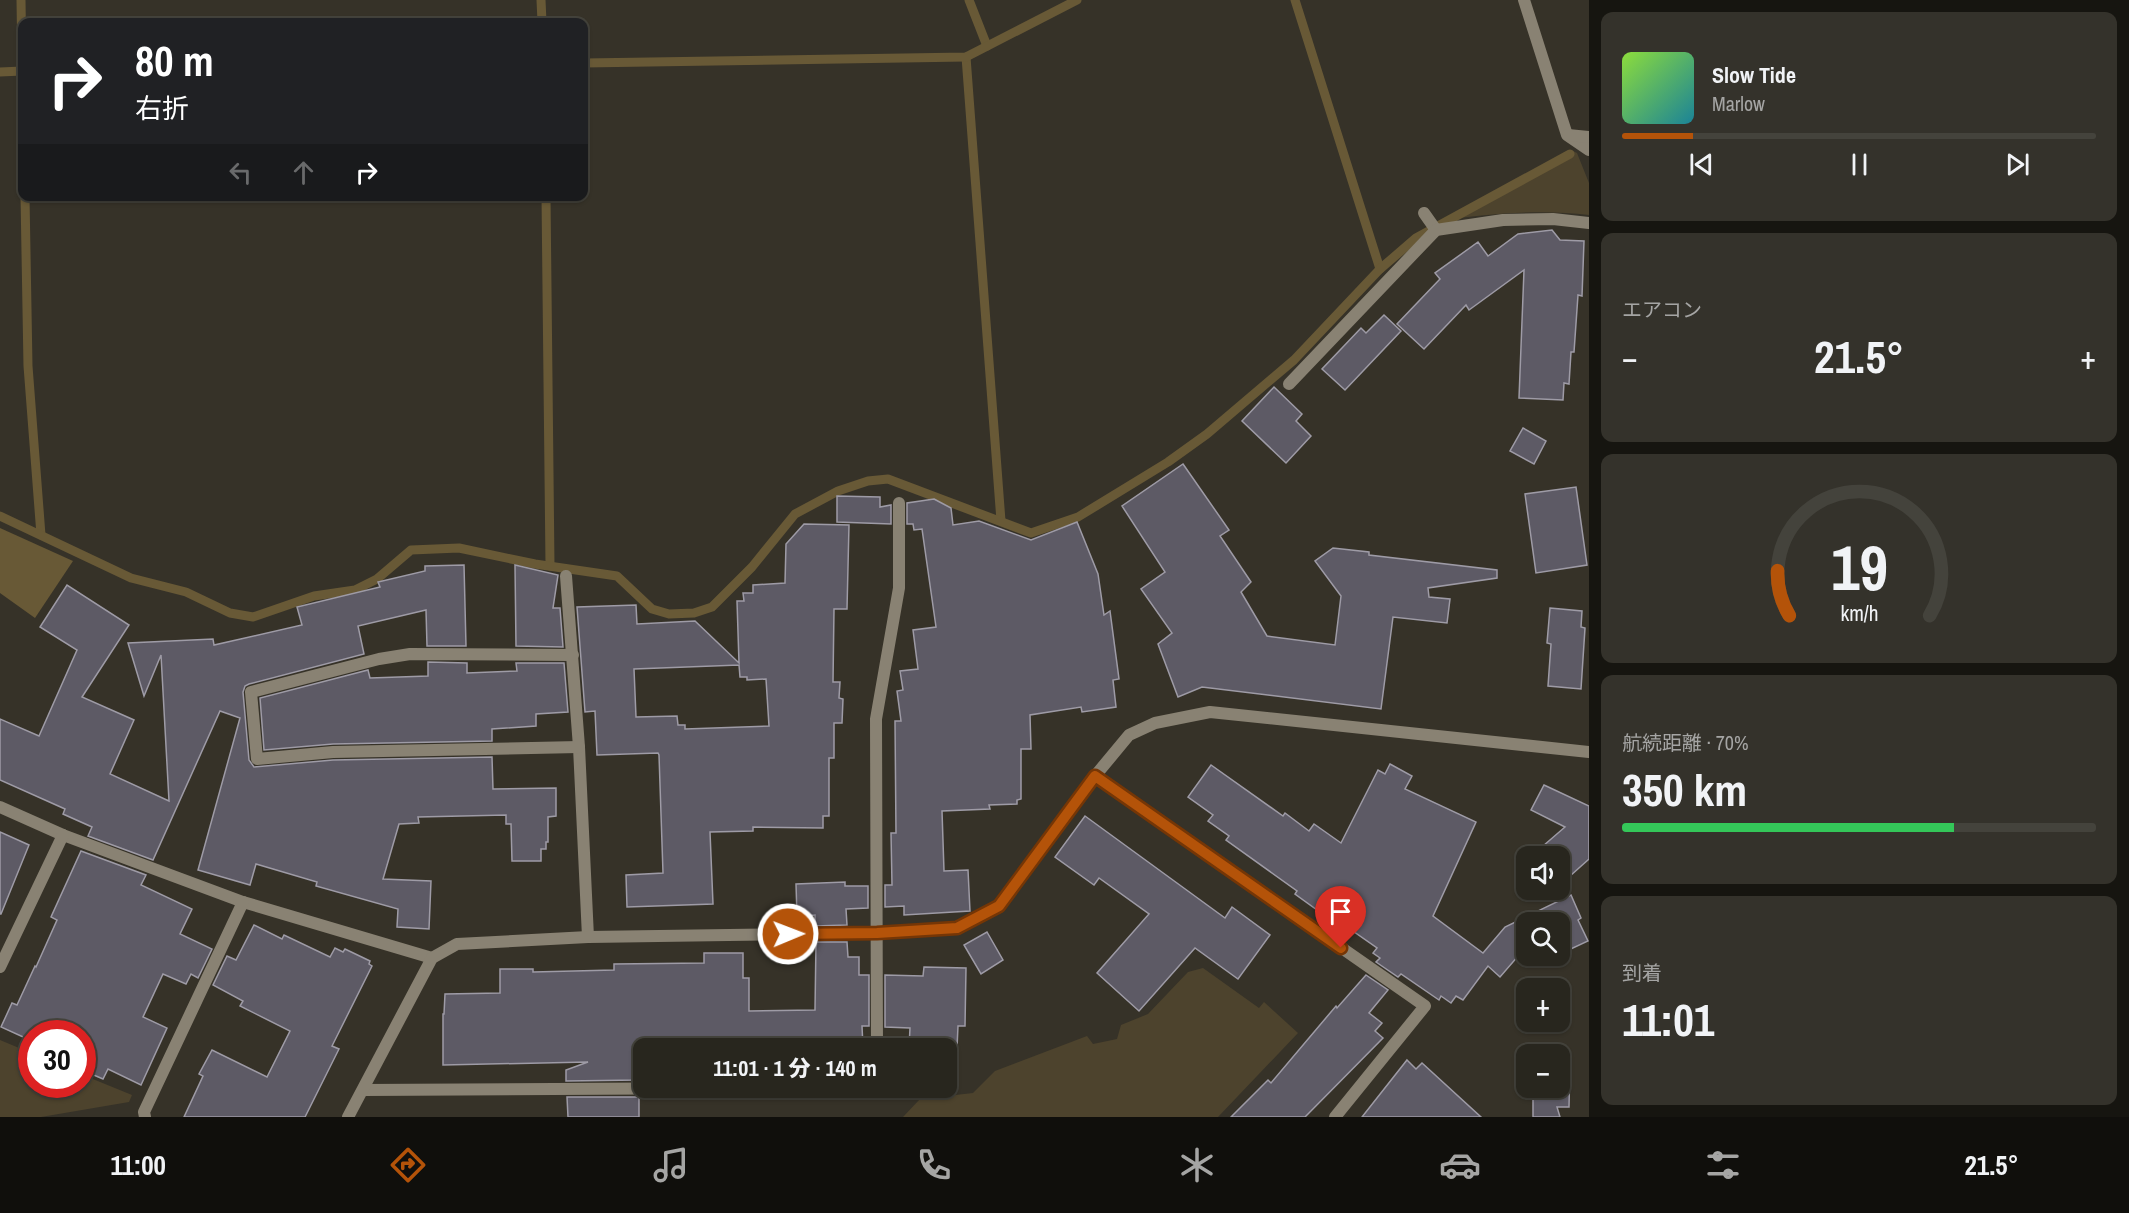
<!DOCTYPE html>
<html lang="ja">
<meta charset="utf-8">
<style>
:root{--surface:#28261e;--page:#34322b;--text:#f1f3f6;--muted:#a5a5a4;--line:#44433c;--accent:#b45309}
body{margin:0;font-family:"Archivo Narrow","Noto Sans JP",sans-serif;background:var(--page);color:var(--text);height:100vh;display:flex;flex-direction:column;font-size:22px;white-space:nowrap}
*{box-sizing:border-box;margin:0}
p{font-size:20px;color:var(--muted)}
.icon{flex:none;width:33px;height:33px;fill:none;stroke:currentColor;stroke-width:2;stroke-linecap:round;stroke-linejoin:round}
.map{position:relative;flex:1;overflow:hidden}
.drawer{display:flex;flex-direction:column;gap:12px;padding:12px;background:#161510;width:540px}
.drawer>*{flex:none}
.banner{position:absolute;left:18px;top:18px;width:570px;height:183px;border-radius:12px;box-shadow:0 2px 4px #0004,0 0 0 2px var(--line);background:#202124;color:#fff;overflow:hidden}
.controls{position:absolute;left:1516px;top:846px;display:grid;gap:12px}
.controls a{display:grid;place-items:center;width:54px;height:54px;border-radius:12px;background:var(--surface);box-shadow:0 2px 4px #0004,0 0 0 2px var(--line);font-size:30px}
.speed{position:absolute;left:18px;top:1020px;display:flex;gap:12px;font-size:30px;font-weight:700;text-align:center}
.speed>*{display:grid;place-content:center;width:78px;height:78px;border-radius:50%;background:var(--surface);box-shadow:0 2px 4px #0004,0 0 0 2px var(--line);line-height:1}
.speed .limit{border:9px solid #d22;background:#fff;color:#111}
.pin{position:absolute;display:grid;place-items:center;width:51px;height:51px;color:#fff;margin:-62px -26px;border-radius:50% 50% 50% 0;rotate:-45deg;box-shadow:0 0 6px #0007}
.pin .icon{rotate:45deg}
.me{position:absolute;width:66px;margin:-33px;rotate:89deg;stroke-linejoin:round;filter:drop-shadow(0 0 4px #0008)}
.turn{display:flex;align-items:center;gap:21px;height:126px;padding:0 18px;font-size:27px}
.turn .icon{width:78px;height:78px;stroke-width:2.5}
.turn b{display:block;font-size:42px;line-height:51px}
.lanes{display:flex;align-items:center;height:57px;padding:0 18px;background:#0003;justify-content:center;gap:30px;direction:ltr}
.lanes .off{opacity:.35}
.big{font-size:45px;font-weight:800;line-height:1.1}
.drawer .widget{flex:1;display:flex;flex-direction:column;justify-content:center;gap:9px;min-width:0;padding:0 21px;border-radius:12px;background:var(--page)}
.drawer .dial{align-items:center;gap:0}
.dial svg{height:156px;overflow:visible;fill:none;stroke:var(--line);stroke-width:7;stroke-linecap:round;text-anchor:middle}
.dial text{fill:var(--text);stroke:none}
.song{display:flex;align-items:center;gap:18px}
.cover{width:72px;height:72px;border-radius:9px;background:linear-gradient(135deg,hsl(90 70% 55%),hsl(190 70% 35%))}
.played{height:6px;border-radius:3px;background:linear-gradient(90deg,var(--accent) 15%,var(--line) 15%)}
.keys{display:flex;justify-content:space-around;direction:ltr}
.heat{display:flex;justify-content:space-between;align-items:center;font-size:33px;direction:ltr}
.charge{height:9px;border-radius:4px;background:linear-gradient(90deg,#34c759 70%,var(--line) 0)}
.trip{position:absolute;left:633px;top:1038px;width:324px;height:60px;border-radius:12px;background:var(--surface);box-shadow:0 2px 4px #0004,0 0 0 2px var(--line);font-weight:800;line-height:60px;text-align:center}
.tabs{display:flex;height:96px;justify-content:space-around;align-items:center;background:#100f0c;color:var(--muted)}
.tabs .icon{width:42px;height:42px}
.tabs .current{color:var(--accent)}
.tabs b{font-size:27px;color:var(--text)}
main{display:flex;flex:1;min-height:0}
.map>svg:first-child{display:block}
</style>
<main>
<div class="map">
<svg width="1589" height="1117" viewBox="0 0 1589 1117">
<rect width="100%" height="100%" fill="#363228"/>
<!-- green -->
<g fill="#4d432d">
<path d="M1571,150l6,3 12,30v32c-49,-6 -99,-1 -147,5z"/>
<path d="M1203,968l56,40 5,-6 34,31 -80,84h-315l17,-18 53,-6 22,-22 92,-35 6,8 24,-5 4,-14 27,-11 40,-42z"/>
<path d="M0,1040l31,13 1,31h50l1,-9 49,20 -3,7 -88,15h-41z"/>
</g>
<!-- water -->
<path fill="#685936" d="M0,528l73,33 -38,57 -35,-25z"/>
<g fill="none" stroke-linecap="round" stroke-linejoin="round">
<!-- stream -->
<g stroke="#685936" stroke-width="9">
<path d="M21,0l1,66"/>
<path d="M541,0l1,22"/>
<path d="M969,0l18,46"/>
<path d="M1295,0l85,269"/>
<path d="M966,57l35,464"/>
<path d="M584,63l382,-6 111,-57"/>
<path d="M0,72l22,-1"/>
<path d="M25,196l3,170 13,169"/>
<path d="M546,196l4,370"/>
<path d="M0,516l131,62 55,14 44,21 23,4 61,-21 41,-6 22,-11 34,-29 48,-2 76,16 82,12 35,33 17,5 25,-1 18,-6 40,-40 43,-53 43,-23 30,-10 20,-2 143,54 47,-16 90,-55 39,-28 87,-74 86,-91 36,-31 154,-84"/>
</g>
</g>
<!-- building -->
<g fill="#5d5a65" stroke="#9e9ba6" stroke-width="1.5" fill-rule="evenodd">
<path d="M1552,230l8,10 24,1 -2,55 -4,-1 -4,57h-3l-2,32 -5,-1 -1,17 -44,-2 5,-128 -55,40 -3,-5 -42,44 -27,-25 43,-45 -5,-6 43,-31 10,14 30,-22z"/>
<path d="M1384,315l17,16 -56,59 -23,-21 39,-41 5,5z"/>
<path d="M1274,387l28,27 -6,7 15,15 -25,27 -44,-42z"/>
<path d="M1523,428l23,13 -12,23 -24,-13z"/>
<path d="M1183,464l46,66 -9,6 31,46 -10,10 26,44 68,9 6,-49 -26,-35 18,-13 36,4v3l128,15v8l-69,10 1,9 21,2 -3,24 -54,-6 -12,92 -179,-22 -24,10 -20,-53 14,-11 -31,-44 24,-17 -43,-66z"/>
<path d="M1576,487l11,78 -51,8 -11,-79z"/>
<path d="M837,496l43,1v10l11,-2v19l-54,-2z"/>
<path d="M934,499l17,9 2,17 26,-4 52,19 46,-18 21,52 6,41 6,-4 9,68 -6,1 3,27 -34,5 -1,-5 -51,8 1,34h-10v50l-4,1v4l-28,1 1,4 -48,2 2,60 24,-1 2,41 -66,4v-9l-19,1v-22h7l-1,-52h5l-1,-112h6l-4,-30 6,-1 -3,-19 18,-2 -5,-39 23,-3 -14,-98 -8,1 -1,-6h-6v-21z"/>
<path d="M804,524l45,1 -2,84h-13l-1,73h7l-1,16 4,1 -1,24h-8v35h-5v58h-6v12l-70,-1v4l-43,1 3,72 -86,3 -1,-32 37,-2 -4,-118 -1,-2 -61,2 -2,-44 -10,1 -8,-105 59,-2 1,19 58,-3 44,42 -2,-62h7l-1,-8h10v-8l32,-2 1,-39zM739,665l1,12h7v3l19,-1 3,47 -84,3v-4h-7l-1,-9 -41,1 -2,-48z"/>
<path d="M464,565l2,81h-39l-1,-36 -68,16 6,28 -115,30 -4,2 -2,6 6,68 5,7 79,-7 159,-3 1,32 63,-1v28l-8,1v25h-2v7h-5v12h-29l-1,-37h-5v-9l-88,2 1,6 -20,1 -16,55 48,2 -2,48 -32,-2 1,-18 -82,-23 1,-4 -61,-18 -6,21 -52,-15 42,-152 -20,-7 -67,149 -65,-24 4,-9 -29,-13 2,-5 -65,-29v-61l39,17 38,-86 -37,-23 27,-42 62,40 -47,72 52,23 -24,54 59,27 -8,-146 -17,41 -16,-53 85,-4 1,6 88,-20 -5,-18 83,-20 -2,-5 47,-11v-5z"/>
<path d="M515,565l43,10 -5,33h7l3,39 -47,-1z"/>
<path d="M1550,608l32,3 -1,16 4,1 -4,61 -33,-3 3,-42 -4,-1z"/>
<path d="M428,662l39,1v10l50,-2 -1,-8h48l4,49 -32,2v12l-44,3v12l-159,3 -69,6 -4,-52 108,-28 2,8 58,-2z"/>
<path d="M1390,764l22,12 -7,13 71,33 -43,94 50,37 22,-26 66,-32 10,23 -3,2 10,21 -28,13v-32h-33v30l-2,-4 -25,29 -12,-11 -25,34 -7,-4 -5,7 -10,-7 -2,4 -38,-26 -3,3 -22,-15 4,-4 -7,-5 4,-5 -40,-28 -2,3 -40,-29 2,-3 -71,-51 3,-4 -21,-15 5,-6 -25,-18 23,-32 72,51 2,-3 24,18 5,-7 27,19 37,-73 7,4z"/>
<path d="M1544,785l45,21v53l-19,17 -10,-11v-9h-8l-9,-10 22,-19 -34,-17z"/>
<path d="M1085,816l140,102 7,-11 38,28 -32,44 -43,-31 -56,63 -42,-38 52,-59 -50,-36 -5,7 -39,-28z"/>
<path d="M0,832l29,13 -28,69h-1z"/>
<path d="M81,851l65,24 -5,10 51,24 -12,25 32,15 -14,29 -7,-4 -5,10 -23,-10 -20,43 24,11 -26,57 -33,-16 -5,10 -21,-9v-36h-50v7l-31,-14 11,-24 5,2 18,-39 1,1 21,-47 -6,-3z"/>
<path d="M845,882v4h23v22l-22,1 1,16 -32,1v-11l-18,1 -1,-32z"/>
<path d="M254,925l28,14 2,-4 46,22 5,-9 8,4 2,-3 25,12 -1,3 3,2 -40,80 7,3 -34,68h-121l19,-41 -4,-2 13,-24 55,27 23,-46 -50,-25 3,-5 -30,-16 14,-29 9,4z"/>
<path d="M987,932l16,28 -22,14 -17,-29z"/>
<path d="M816,942h31l1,15h11v18h10v51h-7l1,21 -225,1v32l-72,1v-11l22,-8 -145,3v-51h1l1,-20 55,-1v-24h33v3l81,-2v-6l90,-1v-10h39v25h6v33l66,-1z"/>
<path d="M924,967l42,1 -1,58h-7l-1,22h-48l1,-20 -25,-1v-52l38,1z"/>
<path d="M1366,975l22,15 -19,23 13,10 -7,8 8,7 -78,79h-74l37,-37 3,3 65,-77 1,2z"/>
<path d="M1544,1045l1,8h20v12h5l-1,42h-12l3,10h-27v-29h27v-34h-26v-8z"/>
<path d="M1407,1060l9,9 6,-6 59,54h-119z"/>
<path d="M567,1097h72v20h-71z"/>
</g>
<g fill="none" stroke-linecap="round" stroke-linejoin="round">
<!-- minor -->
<g stroke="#898273" stroke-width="12">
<path d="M1524,0l43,135 22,15"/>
<path d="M1568,135l21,2"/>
<path d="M1424,213l12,17"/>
<path d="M1289,384l147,-154 67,-10 50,-1 36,4"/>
<path d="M566,576l13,171 9,190"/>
<path d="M573,655l-163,-1 -31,5 -128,33 6,67 76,-7 246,-5"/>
<path d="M1095,776l330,230 -90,111"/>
<path d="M0,807l63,28 180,67 189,56"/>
<path d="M0,967l63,-132"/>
<path d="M877,1048l-1,-329 23,-131v-85"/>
<path d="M363,1090l380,-2"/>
<path d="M145,1117l-1,-5 99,-210"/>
<path d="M348,1117l84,-159 25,-14 131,-7 289,-4 80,-5 42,-22 96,-130 34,-41 26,-12 55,-11 379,40"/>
</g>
</g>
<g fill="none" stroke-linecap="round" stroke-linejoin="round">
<defs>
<path id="route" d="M788,934l89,-1 80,-5 42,-22 96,-130 246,172"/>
</defs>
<!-- route casing -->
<use href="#route" stroke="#753606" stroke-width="15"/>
<!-- route -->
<use href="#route" stroke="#b45309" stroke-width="10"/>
</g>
</svg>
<div class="controls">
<a><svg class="icon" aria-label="sound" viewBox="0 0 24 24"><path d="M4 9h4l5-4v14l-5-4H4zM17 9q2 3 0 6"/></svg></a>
<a><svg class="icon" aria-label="search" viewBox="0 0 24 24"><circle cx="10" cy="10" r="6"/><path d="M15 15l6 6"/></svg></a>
<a>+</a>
<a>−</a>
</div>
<div class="speed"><div class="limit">30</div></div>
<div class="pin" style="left:1341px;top:948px;background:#d93025"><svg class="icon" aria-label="arrive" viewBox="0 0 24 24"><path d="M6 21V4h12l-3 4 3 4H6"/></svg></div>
<svg class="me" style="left:788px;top:934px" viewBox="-20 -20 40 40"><circle r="17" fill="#b45309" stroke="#fff" stroke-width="3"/><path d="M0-11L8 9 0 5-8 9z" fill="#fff"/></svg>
<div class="trip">11:01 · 1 分 · 140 m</div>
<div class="banner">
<div class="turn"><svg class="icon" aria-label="right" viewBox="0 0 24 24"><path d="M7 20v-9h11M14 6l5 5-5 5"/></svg><div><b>80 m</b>右折</div></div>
<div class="lanes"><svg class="icon off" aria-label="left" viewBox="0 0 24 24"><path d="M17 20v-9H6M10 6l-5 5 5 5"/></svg><svg class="icon off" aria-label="ahead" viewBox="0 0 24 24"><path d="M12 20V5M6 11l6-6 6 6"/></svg><svg class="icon" aria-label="right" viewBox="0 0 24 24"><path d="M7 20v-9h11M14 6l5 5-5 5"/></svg></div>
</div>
</div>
<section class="drawer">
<div class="widget">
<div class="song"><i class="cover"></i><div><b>Slow Tide</b><p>Marlow</p></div></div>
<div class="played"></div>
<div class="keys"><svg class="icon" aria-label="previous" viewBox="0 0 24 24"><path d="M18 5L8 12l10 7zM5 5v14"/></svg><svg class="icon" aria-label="pause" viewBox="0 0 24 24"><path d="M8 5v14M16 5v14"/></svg><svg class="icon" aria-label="next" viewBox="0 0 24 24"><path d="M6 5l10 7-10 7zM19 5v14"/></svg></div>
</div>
<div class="widget"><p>エアコン</p>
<div class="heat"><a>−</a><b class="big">21.5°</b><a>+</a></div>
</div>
<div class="widget dial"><svg viewBox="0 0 100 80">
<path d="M14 69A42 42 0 1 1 86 69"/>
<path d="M14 69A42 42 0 0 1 8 46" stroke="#b45309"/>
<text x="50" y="56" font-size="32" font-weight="700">19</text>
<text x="50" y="72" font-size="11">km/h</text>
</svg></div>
<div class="widget"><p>航続距離 · 70%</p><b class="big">350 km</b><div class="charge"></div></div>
<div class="widget"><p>到着</p><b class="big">11:01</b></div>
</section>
</main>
<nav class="tabs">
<b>11:00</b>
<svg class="icon current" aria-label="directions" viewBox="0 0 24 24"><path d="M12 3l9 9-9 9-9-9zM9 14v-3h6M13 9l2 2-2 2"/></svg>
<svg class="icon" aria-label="music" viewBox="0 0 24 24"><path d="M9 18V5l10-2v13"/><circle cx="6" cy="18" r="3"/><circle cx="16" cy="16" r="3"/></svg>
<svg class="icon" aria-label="phone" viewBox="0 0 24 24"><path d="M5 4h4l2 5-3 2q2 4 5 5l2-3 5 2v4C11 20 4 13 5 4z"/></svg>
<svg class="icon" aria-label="climate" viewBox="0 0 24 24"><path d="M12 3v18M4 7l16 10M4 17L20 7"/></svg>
<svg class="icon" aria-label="car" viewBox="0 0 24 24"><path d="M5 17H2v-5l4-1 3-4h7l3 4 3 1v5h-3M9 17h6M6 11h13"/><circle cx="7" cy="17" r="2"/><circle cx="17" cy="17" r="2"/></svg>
<svg class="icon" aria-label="filters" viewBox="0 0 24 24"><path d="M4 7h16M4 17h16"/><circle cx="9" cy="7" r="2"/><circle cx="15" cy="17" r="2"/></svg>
<b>21.5°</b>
</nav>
